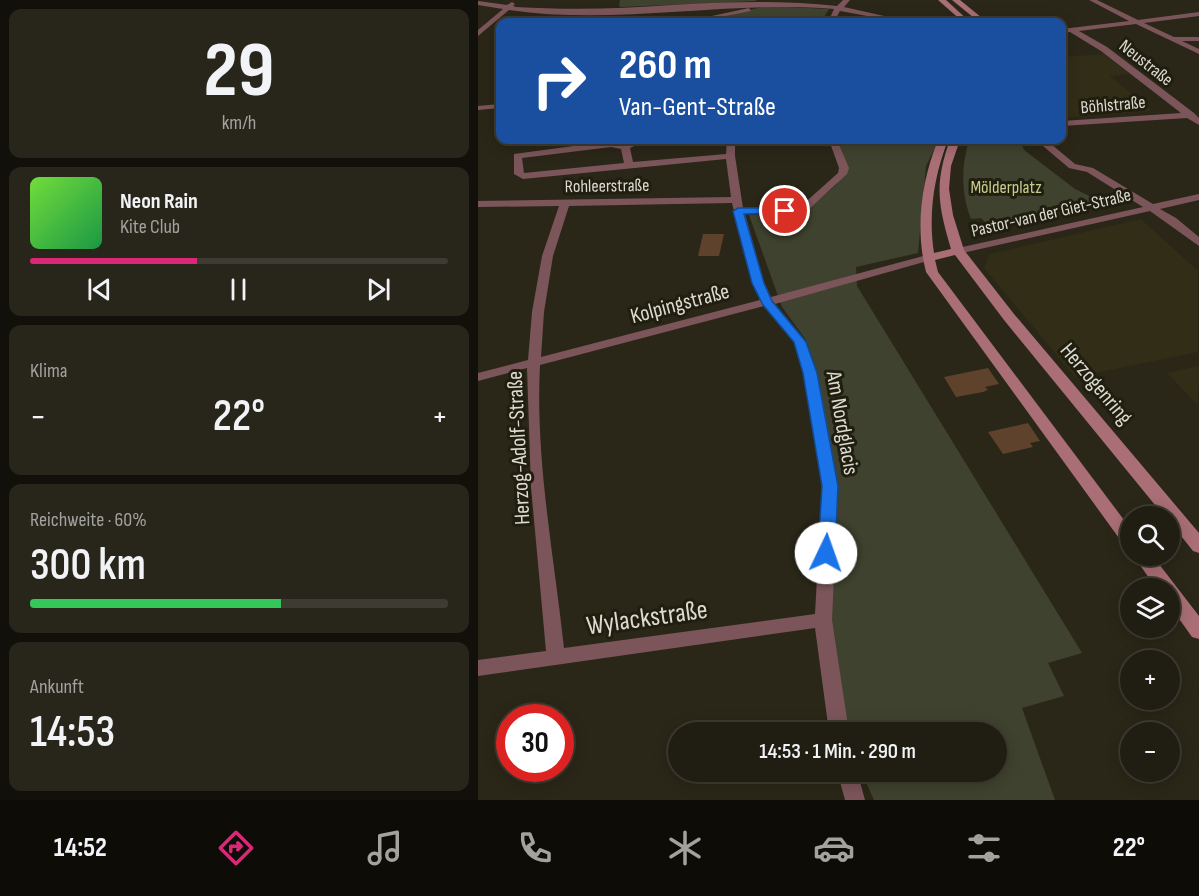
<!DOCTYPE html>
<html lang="de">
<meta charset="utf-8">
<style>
:root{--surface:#201d12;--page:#28261b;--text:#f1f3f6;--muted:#a2a29f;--line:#3d3b32;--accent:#db2777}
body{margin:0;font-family:"Sofia Sans Condensed",sans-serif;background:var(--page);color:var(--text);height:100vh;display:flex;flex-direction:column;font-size:22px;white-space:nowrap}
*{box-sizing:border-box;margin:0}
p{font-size:20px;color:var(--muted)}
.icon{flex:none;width:33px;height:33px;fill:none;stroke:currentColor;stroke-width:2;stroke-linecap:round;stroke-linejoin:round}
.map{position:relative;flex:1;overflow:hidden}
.side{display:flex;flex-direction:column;gap:9px;padding:9px;background:#12100a;width:478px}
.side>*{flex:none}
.banner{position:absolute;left:18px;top:18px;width:570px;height:126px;border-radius:12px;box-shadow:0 3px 15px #0003,0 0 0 2px var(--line);background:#1a4fa0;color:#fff;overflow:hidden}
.tools{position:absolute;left:642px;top:506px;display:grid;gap:12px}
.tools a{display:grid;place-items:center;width:60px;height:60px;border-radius:50%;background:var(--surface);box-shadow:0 3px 15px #0003,0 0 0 2px var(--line);font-size:30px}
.speed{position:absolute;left:18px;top:704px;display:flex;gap:12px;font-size:30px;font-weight:700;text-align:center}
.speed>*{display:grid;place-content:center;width:78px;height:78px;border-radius:50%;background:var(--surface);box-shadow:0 3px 15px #0003,0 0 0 2px var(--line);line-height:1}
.speed .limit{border:9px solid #d22;background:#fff;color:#111}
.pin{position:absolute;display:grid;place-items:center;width:51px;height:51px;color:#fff;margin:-26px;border:3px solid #fff;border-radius:50%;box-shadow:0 2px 6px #0007}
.me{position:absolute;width:66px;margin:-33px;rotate:3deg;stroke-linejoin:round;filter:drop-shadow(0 0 4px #0008)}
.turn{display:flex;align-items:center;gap:21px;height:126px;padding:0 24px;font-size:27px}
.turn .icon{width:78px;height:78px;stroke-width:2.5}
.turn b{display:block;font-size:42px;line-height:51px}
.big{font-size:45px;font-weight:600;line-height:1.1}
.side .widget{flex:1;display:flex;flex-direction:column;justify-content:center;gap:9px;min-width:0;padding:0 21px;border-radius:12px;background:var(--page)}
.side .dial{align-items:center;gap:0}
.dial b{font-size:78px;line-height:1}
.song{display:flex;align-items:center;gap:18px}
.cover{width:72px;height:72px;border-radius:9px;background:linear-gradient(135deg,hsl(100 70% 55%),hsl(140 70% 35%))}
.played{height:6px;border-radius:3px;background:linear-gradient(90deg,var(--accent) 40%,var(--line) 40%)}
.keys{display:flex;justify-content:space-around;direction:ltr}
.heat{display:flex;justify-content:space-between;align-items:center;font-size:33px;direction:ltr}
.charge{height:9px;border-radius:4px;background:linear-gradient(90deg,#34c759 60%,var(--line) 0)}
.trip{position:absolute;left:190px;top:722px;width:339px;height:60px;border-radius:30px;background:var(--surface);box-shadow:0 3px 15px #0003,0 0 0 2px var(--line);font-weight:600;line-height:60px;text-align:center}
.dock{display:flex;height:96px;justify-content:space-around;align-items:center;background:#0d0c07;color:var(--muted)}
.dock .icon{width:42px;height:42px}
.dock .selected{color:var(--accent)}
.dock b{font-size:27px;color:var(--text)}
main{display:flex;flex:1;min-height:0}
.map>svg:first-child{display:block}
</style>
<main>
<section class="side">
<div class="widget dial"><b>29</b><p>km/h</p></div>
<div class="widget">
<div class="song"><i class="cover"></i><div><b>Neon Rain</b><p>Kite Club</p></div></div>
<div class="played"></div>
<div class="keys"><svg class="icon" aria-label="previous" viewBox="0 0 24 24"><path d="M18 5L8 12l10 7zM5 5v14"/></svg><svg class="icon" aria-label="pause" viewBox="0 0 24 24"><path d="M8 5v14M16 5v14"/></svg><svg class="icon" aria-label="next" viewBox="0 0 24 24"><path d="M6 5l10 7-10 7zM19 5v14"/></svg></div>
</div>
<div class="widget"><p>Klima</p>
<div class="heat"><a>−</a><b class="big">22°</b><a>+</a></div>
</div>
<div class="widget"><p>Reichweite · 60%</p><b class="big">300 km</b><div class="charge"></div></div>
<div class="widget"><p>Ankunft</p><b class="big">14:53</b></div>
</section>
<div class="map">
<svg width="721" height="800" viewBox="0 0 721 800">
<rect width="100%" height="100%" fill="#2a2718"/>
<!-- built -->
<g fill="#312d17">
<path d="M627,54l25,20 -20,2 42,35 -90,7v-61z"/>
<path d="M663,219l57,52v81l-123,25 -91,-109 6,-14z"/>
<path d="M720,366h1l-1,39 -31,-32z"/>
</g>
<!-- green -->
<g fill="#3f422e">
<path d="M142,0h136v1l-134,6 -3,-1z"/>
<path d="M290,6l61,3 -5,8h-24l-18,5h-91z"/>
<path d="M358,140h103l-13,26 -8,87 -62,14 1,19 225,367 -34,10 16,33 -42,12 33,92h-181l-13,-29h136v-39h-150l-16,-113 7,-133 -24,-123 -8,-23 -24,-33 -33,-92 55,-2 32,-28 11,-17z"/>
<path d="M491,140h56l-3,5 2,5 51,39 31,15 -113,26 -12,-12 -10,1c-10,-26 -10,-52 -2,-79z"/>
</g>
<!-- building -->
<g fill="#5f422b">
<path d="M225,234h21l-5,22h-21z"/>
<path d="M510,368l11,16 -14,3 3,3 -5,2 -27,5 -12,-20z"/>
<path d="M550,423l12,18 -10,2 3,4 -30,7 -15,-22z"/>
</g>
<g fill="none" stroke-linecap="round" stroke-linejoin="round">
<!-- minor -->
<g fill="#7b555a" fill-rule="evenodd">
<path d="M365,0h7l-6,7 67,15h-11l-60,-11 -6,11h-6l6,-13c-107,-9 -217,17 -325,1l-31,26v-6l25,-21 -25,-4v-4l29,4 5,-3 3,2 -2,2 3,1c52,3 104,2 156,-2 55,-3 111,-5 165,1z"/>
<path d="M611,0h8l41,20 61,-8v4l-55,7 30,14h25v4h-17l17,8v5l-63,-30 -57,7 28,16 87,66 5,5v7l-12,-7 -125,8v-5l119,-8 -80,-62 -31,-19 -8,1v-4l67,-8z"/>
<path d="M271,8l2,3 -56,11h-11z"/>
<path d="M22,104v4l-22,2v-4z"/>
<path d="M159,140h11l-18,8 3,14 93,-8 1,-14h8v16l8,52 57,-1 38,-34 1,-5 -10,-28h8l12,28 -2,6 -41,38 -61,2 19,69 7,14 156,-42 5,3 -1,2 -156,44 31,38 11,31 10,50 11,63 -6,134 17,112h-20l-14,-104 -337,48v-16l68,-9 -15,-164 -4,-119 -49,13v-8l50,-13 4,-48 10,-56 17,-50 -81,1v-6l253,-4 -5,-38 -203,20 -9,-5v-20l97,-13 13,3zM133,147l10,2 3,14 -100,10 -2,-15zM254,203l20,80 8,17 -219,57 3,-45 9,-56 16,-50zM286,306l30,37 9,30 10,50 9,63 -7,128 -251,34c-10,-92 -29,-190 -24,-283z"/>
<path d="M567,140h8l-2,4 24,20 18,4 60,36 46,-10v6l-39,9 16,9 23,19v9l-49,-35 -192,43 -4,-1 -1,-2 5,-3 185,-41 -56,-35 -18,-4 -26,-22 -1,-2z"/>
<path d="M359,771h20l8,29h-20z"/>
</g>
<!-- secondary -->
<g fill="#a96e76" fill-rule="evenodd">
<path d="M460,0h8l24,22h-7z"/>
<path d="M474,0h8l27,22h-8z"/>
<path d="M460,140h10c-14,36 -20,74 -14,113l17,-4c-13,-44 -17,-65 -1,-109h10l-9,26 -2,23 4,26 11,35 50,64 185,219v20l-6,-2 -23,-29v-6h-6l-160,-196 -49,-65 -20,5 3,12 192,256v18l-6,-1 -198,-273c-11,-43 -5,-90 12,-132z"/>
<path d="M655,555h19l47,61v23l-7,-2 -22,-31v-18h-14z"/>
</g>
</g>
<!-- route -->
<path fill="#1a73e8" stroke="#114b97" stroke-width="1.5" d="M307,208l5,3 -1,2 -45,1 20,69 8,18 34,41 11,31 21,113 -3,67 -9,6 -8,-6 4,-67 -19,-113 -9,-31 -31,-37 -11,-22 -19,-72 5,-3z"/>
<g text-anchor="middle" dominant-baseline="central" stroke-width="6" stroke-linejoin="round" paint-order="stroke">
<!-- far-street labels -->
<g font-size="18" fill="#dcdad1" stroke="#201e0f">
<text transform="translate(668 63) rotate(38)">Neustraße</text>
<text transform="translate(635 105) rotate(-5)">Böhlstraße</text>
<text transform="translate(129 186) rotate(-1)">Rohleerstraße</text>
<text transform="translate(573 213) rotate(-13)">Pastor-van der Giet-Straße</text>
</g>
<!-- far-park labels -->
<g font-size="18" fill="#c6ce8f" stroke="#201e0f">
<text x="528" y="187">Mölderplatz</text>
</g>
<!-- street labels -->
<g font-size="22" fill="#dcdad1" stroke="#201e0f">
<text transform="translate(202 304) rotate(-15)">Kolpingstraße</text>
<text transform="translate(618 384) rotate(50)">Herzogenring</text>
<text transform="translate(364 423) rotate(80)">Am Nordglacis</text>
<text transform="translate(41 448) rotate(-93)">Herzog-Adolf-Straße</text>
</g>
<!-- near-street labels -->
<g font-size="27" fill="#dcdad1" stroke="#201e0f">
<text transform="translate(169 618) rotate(-8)">Wylackstraße</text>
</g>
</g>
</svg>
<div class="tools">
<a><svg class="icon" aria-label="search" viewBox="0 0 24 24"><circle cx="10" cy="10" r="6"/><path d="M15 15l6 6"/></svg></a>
<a><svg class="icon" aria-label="layers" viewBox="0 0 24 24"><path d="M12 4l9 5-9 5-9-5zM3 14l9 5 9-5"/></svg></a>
<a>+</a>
<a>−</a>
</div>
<div class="speed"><div class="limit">30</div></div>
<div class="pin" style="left:307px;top:211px;background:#d93025"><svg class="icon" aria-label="arrive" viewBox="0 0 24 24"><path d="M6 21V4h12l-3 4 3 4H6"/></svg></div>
<svg class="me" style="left:348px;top:553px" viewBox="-20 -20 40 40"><circle r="19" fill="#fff"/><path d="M0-13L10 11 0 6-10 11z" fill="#1a73e8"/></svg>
<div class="trip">14:53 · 1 Min. · 290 m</div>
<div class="banner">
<div class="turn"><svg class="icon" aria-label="right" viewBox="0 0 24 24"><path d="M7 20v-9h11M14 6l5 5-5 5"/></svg><div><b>260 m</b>Van-Gent-Straße</div></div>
</div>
</div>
</main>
<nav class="dock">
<b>14:52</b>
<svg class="icon selected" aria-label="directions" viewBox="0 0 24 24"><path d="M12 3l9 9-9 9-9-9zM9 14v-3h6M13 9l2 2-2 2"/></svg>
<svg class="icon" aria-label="music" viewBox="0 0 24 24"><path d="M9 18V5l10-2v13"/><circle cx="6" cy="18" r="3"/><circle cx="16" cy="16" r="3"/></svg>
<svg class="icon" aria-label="phone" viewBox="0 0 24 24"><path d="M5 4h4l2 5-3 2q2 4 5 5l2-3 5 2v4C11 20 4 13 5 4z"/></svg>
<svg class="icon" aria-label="climate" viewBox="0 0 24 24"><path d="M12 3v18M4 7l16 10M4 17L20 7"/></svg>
<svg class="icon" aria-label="car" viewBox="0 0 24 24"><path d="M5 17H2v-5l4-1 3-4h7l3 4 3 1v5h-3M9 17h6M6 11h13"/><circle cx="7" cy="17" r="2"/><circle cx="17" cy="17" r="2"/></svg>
<svg class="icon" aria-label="filters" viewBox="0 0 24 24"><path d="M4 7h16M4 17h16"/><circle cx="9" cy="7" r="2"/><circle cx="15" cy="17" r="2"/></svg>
<b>22°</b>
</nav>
